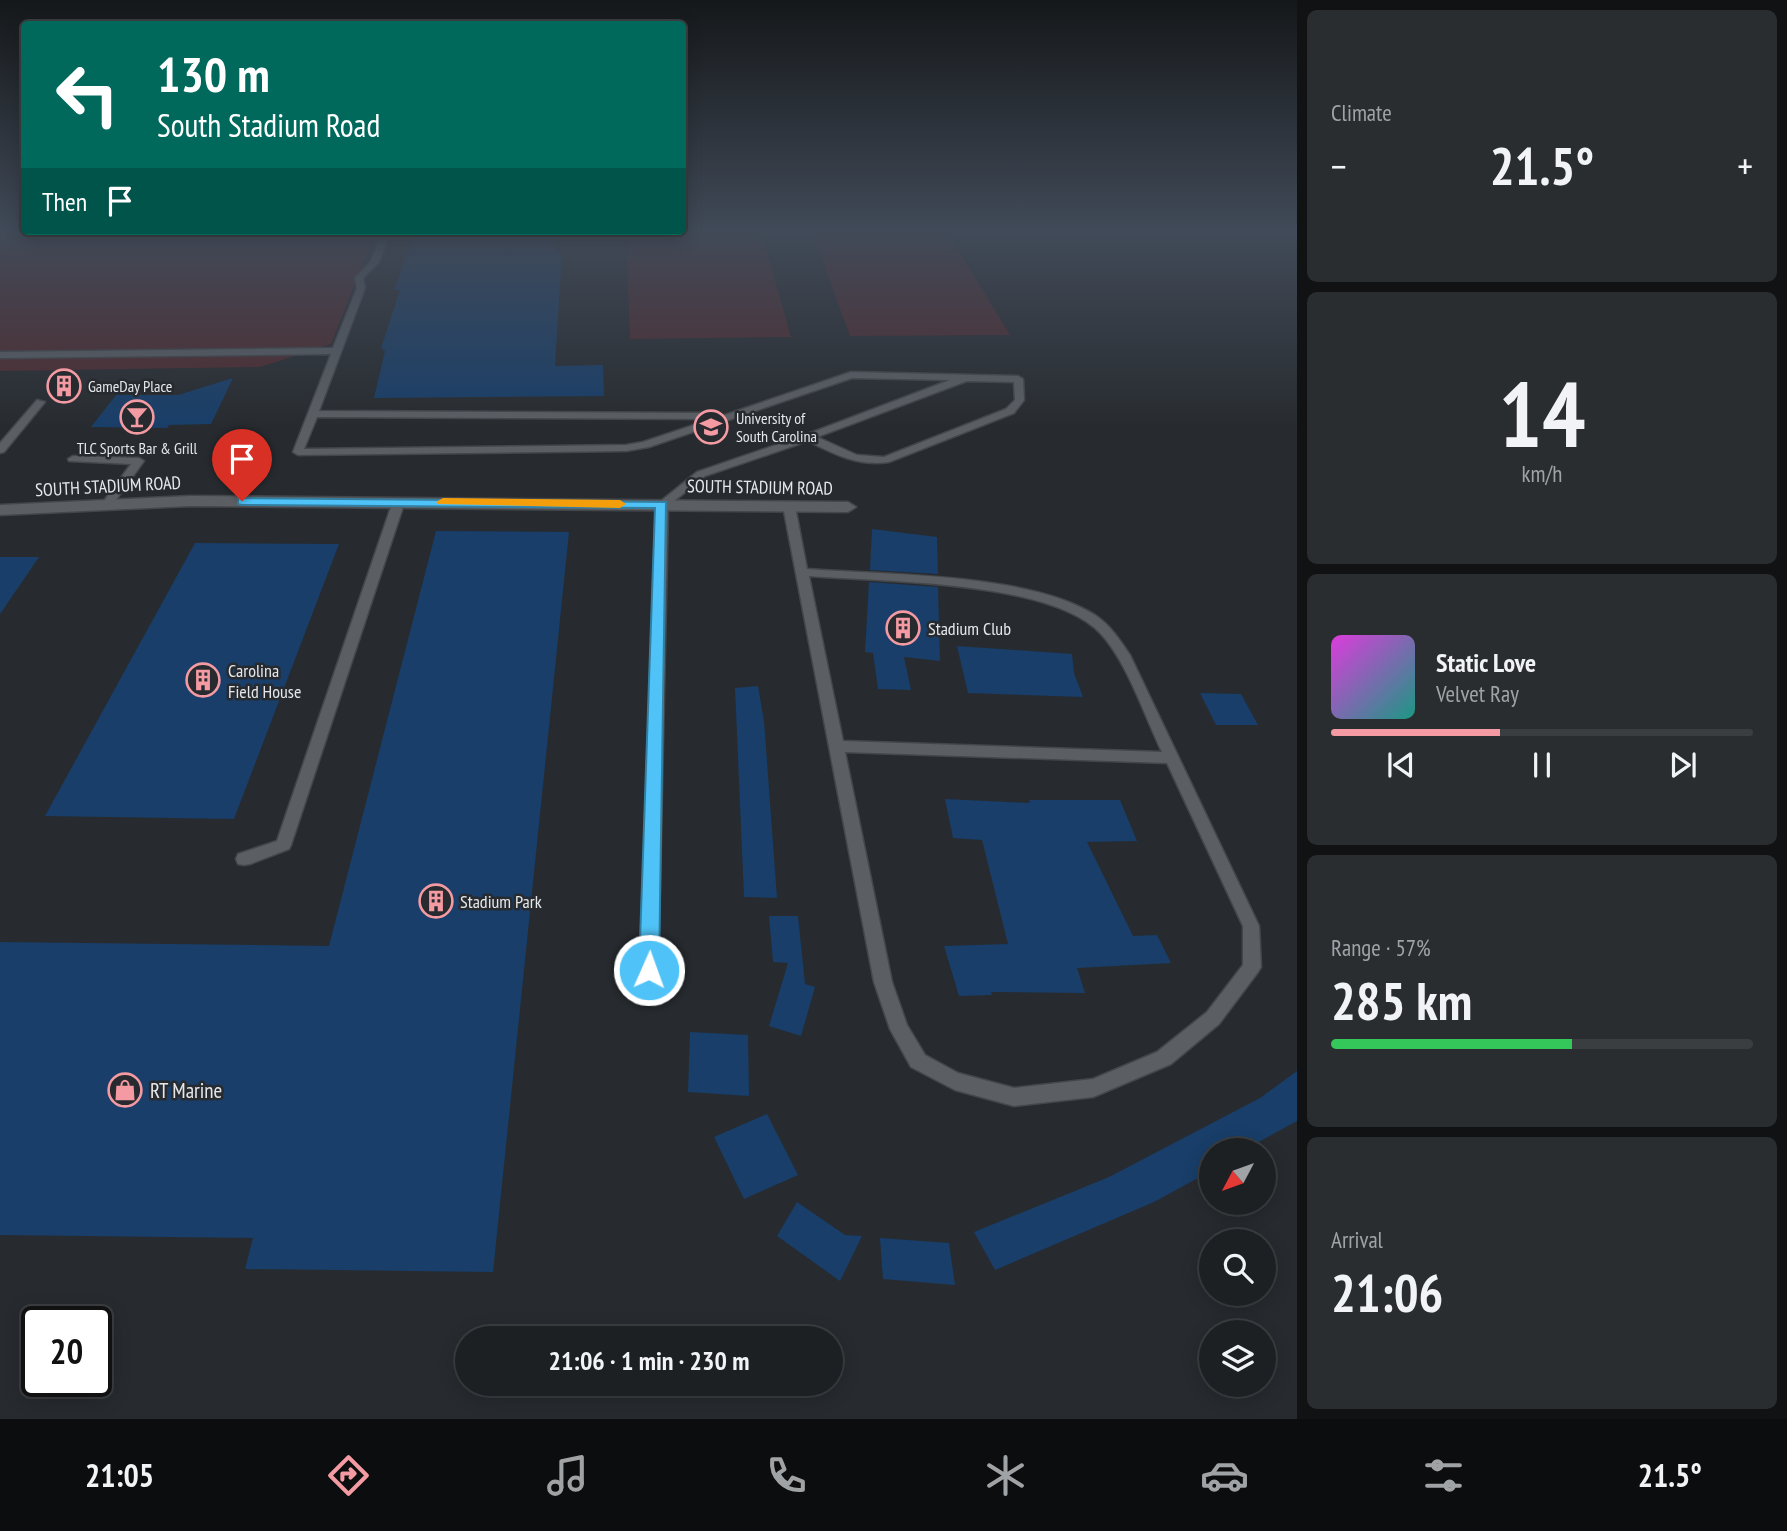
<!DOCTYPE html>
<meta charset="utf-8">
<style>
:root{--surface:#1d2023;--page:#2a2d30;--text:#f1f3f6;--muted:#a0a3a6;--line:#3b3e41;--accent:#f49aa2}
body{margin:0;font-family:"PT Sans Narrow",sans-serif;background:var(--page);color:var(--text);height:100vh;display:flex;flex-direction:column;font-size:26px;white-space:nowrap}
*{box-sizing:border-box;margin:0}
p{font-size:23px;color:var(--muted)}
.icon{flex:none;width:38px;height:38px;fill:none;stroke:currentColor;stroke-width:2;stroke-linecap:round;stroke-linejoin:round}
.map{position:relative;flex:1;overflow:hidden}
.details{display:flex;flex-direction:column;gap:10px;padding:10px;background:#101213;width:490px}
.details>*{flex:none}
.banner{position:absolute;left:21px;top:21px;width:665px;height:214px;border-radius:7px;box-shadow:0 4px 18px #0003,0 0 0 2px var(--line);background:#00695c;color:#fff;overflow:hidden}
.needle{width:46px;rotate:229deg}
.buttons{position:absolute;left:1199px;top:1138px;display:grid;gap:14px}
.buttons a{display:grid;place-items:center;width:77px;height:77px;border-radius:50%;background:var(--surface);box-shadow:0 4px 18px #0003,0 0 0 2px var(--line);font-size:35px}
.speed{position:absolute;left:21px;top:1306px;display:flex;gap:14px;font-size:35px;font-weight:700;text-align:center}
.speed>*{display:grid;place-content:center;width:91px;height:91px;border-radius:50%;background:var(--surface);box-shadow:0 4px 18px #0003,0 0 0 2px var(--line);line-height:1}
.speed .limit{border:4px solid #111;border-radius:10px;background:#fff;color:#111}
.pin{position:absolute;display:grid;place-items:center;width:60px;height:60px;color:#fff;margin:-72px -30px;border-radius:50% 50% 50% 0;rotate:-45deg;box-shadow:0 0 7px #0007}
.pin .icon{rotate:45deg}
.me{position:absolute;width:77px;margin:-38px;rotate:2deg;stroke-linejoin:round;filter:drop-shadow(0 0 5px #0008)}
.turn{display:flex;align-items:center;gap:24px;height:147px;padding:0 21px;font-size:32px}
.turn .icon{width:91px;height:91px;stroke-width:2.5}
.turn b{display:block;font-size:49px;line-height:60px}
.then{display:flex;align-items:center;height:66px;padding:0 21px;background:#0003;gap:14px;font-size:26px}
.big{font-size:52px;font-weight:800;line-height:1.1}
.details .card{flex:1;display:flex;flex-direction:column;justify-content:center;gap:10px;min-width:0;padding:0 24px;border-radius:10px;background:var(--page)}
.details .dial{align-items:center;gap:0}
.dial b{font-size:91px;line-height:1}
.song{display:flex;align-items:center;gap:21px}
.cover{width:84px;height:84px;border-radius:10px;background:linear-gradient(135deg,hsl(300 70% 55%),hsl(170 70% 35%))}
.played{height:7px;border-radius:4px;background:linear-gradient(90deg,var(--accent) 40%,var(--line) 40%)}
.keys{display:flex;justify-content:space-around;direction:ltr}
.heat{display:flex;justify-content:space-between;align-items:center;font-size:38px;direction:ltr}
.charge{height:10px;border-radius:5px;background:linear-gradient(90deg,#34c759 57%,var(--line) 0)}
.trip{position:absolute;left:455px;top:1326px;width:388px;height:70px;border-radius:35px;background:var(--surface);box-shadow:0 4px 18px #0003,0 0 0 2px var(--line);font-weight:800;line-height:70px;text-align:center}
.dock{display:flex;height:112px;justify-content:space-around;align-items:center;background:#0c0d0e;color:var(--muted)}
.dock .icon{width:49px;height:49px}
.dock .current{color:var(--accent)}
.dock b{font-size:32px;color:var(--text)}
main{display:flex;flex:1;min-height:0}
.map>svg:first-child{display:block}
</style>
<main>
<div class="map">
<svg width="1297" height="1419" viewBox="0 0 1297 1419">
<rect width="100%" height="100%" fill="#272b2f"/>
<!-- green -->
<g fill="#4f2a2e">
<path d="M0,230l24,1h352l-45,113 -71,23 -260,4z"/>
<path d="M761,230l30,107 -161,2 -4,-108z"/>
<path d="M811,230h135l64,105 -160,1z"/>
</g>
<!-- building -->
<g fill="#183e69">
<path d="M415,231h143l-2,20 6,2 -7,113 48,-1 1,31 -230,2 11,-47 -4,-3 19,-58h-6z"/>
<path d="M233,378l-22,46 -42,1 -2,3 -76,-1 25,-32h62z"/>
<path d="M872,529l65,8 1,37 -68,-4z"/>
<path d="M436,531l133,1 -76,740 -248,-3 8,-31 -253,-3v-293l329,4z"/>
<path d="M195,543l144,1 -105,275 -189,-3z"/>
<path d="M0,557h39l-39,57z"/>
<path d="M869,582l69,5 2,74 -36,-4 7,33 -33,-1 -5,-36 -8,-1z"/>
<path d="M957,646l115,8 2,19 9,24 -115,-4z"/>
<path d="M758,686l6,35 13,177 -33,-1 -9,-209z"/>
<path d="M1200,693l41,1 17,31h-42z"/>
<path d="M945,799l85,4 -1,-3h91l17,41 -50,1 46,94 24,-1 14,28 -94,5 8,25 -94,-1 1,3 -33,1 -15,-50 64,-2 -26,-104 -29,-2z"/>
<path d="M769,916h29l7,68 10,3 -14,49 -32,-10 19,-63 -15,-1z"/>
<path d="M690,1032l58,3 1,61 -61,-4z"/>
<path d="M1297,1071v50l-53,29h-33v21l-57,31 -159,68 -21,-38 135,-55 151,-79z"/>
<path d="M767,1114l31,61 -54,24 -30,-62z"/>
<path d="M797,1202l48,33 17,1 -22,45 -63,-45z"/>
<path d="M880,1238l69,5 6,42 -72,-6z"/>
</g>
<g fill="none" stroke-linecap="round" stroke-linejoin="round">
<defs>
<g id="lane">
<path d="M383,231h8l-12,31 -16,16 2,10 -46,123 398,2 5,3 129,-44 167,4 5,3 1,21 -10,13 -125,49c-29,5 -56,-8 -81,-21l-103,35 -37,30 -10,464 -3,5 -6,3 -6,-3 -3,-5 16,-465 41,-33 108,-37 145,-55 -98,-2 -203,69 -23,4 -328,4 -5,-3 38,-98 -331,4v-6l333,-4 24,-60 -2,-10 16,-17zM967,381l47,1 1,18 -9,9 -122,48 -27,-2 -40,-18zM317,417l395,2 -69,23 -17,3 -322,4z"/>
<path d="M37,400l8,2 -41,50 -4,1v-10z"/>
<path d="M73,456l66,2 5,3 -33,46 -4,1 -6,-3 30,-41 -62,-3 -1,-2z"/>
<path d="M399,498l6,3 -114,344 -2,4 -39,15 -6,1 -6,-1 -2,-5 2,-5 39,-13 116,-340z"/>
<path d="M789,503l6,3 12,63c79,6 222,4 288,46 15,10 25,25 35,40l129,271 2,41 -3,5 -39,52 -48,40 -78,33 -79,9 -59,-16 -44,-23 -21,-38 -16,-47 -91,-476zM809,576c72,6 243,4 292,58 26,28 44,83 61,118l-319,-11zM845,752l322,11 76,163v39l-36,47 -50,40 -64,27 -79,9 -56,-15 -33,-18 -18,-30 -15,-43z"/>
</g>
<path id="street" d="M190,496l658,6 8,5 -8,5 -658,-6 -190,9v-10z"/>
</defs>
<!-- lane casing -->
<use href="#lane" stroke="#43464a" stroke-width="3"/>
<!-- street casing -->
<use href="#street" stroke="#43464a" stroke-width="3"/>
<!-- lane -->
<use href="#lane" fill="#5b5f64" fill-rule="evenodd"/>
<!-- street -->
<use href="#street" fill="#5b5f64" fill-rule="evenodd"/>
</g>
<!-- sky -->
<linearGradient id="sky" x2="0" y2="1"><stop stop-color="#15181a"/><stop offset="0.54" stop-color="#414a58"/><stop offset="1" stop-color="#414a58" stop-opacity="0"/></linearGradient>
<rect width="1297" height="429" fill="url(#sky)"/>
<!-- route -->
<path fill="#4fc3f7" stroke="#337fa1" stroke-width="2" d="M238,498l428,4 -7,468 -3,6 -7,3 -7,-3 -3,-6 16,-462 -413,-3 -4,-1z"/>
<!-- slow -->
<path fill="#f59e0b" d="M443,498l177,2 6,4 -6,4 -182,-4 -2,-2z"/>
<!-- icons -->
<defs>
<symbol id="building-ring" viewBox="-11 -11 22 22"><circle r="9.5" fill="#272b2f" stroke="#f49aa2" stroke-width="1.5"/><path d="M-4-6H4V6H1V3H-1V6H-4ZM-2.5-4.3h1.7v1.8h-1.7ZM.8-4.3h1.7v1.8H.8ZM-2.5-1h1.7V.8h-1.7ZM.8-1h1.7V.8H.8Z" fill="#f49aa2"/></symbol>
<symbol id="bar-ring" viewBox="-11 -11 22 22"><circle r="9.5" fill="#272b2f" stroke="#f49aa2" stroke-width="1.5"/><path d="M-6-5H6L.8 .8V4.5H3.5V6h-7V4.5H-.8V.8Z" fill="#f49aa2"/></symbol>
<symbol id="university-ring" viewBox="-11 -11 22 22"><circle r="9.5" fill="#272b2f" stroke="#f49aa2" stroke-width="1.5"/><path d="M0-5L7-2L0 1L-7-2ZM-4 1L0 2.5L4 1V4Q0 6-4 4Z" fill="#f49aa2"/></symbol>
<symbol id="shop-ring" viewBox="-11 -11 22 22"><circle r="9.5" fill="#272b2f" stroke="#f49aa2" stroke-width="1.5"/><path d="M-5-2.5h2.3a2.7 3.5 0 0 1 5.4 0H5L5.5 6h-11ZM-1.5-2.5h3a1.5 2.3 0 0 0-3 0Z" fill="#f49aa2"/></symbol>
</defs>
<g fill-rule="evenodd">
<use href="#building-ring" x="45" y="367" width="38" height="38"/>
<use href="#bar-ring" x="118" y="398" width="38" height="38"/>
<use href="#university-ring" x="692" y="408" width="38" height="38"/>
<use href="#building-ring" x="884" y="609" width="38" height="38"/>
<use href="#building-ring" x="184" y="661" width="38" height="38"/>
<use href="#building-ring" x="417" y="882" width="38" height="38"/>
<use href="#shop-ring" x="106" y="1071" width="38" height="38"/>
</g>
<g text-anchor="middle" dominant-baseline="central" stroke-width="5" stroke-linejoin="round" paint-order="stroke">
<!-- far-poi labels -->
<g font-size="16" fill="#e5e8eb" stroke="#272b2f" text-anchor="start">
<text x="88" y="386">GameDay Place</text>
<text x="736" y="418">University of<tspan x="736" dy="18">South Carolina</tspan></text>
<text x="137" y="448" text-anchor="middle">TLC Sports Bar &amp; Grill</text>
</g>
<!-- street labels -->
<g font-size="18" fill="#e5e8eb" stroke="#272b2f">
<text transform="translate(108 486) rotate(-3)">SOUTH STADIUM ROAD</text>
<text transform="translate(760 487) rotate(1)">SOUTH STADIUM ROAD</text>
</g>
<!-- poi labels -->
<g font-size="18" fill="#e5e8eb" stroke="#272b2f" text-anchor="start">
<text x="928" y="628">Stadium Club</text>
<text x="228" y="670">Carolina<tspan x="228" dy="21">Field House</tspan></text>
<text x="460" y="901">Stadium Park</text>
</g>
<!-- near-poi labels -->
<g font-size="21" fill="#e5e8eb" stroke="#272b2f" text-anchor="start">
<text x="150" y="1090">RT Marine</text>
</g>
</g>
</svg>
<div class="buttons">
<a><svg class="needle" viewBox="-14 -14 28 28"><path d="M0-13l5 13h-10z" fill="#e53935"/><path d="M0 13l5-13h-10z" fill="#a0a3a6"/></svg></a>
<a><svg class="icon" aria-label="search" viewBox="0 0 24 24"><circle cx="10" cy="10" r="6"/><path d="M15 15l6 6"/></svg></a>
<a><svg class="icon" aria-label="layers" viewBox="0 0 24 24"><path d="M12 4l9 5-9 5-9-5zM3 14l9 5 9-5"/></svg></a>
</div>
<div class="speed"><div class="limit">20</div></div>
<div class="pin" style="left:242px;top:501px;background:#d93025"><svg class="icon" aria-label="arrive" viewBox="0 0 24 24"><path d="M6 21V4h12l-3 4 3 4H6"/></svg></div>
<svg class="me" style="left:649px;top:970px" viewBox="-20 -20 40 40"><circle r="17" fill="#4fc3f7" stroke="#fff" stroke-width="3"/><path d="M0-11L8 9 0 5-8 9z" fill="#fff"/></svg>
<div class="trip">21:06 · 1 min · 230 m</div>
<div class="banner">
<div class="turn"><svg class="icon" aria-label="left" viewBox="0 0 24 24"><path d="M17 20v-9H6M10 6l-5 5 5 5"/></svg><div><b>130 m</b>South Stadium Road</div></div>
<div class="then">Then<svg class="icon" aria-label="arrive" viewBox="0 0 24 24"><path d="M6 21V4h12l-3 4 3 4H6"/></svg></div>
</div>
</div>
<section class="details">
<div class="card"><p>Climate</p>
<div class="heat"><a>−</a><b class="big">21.5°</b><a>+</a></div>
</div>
<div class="card dial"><b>14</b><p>km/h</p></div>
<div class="card">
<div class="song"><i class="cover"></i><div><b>Static Love</b><p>Velvet Ray</p></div></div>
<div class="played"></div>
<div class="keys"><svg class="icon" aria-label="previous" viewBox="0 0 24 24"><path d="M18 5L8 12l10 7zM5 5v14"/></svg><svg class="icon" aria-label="pause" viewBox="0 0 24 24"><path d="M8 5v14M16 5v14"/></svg><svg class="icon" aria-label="next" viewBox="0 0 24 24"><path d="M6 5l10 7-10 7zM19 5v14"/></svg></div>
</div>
<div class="card"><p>Range · 57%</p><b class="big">285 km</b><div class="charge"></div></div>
<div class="card"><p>Arrival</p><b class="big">21:06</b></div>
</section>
</main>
<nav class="dock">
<b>21:05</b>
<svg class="icon current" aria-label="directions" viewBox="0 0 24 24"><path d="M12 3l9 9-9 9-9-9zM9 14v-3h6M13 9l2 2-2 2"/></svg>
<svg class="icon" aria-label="music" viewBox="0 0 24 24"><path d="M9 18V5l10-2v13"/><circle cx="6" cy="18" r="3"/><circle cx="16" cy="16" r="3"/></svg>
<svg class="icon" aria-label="phone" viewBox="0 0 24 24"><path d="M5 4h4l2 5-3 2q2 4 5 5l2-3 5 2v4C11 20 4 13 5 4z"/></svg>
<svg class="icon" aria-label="climate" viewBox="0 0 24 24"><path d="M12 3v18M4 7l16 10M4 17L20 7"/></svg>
<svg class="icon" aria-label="car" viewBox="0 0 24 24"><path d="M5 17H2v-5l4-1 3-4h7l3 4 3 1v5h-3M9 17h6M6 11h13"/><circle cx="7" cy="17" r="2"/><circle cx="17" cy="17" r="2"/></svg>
<svg class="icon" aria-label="filters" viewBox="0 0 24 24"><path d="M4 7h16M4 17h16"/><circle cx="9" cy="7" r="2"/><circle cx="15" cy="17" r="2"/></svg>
<b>21.5°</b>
</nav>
